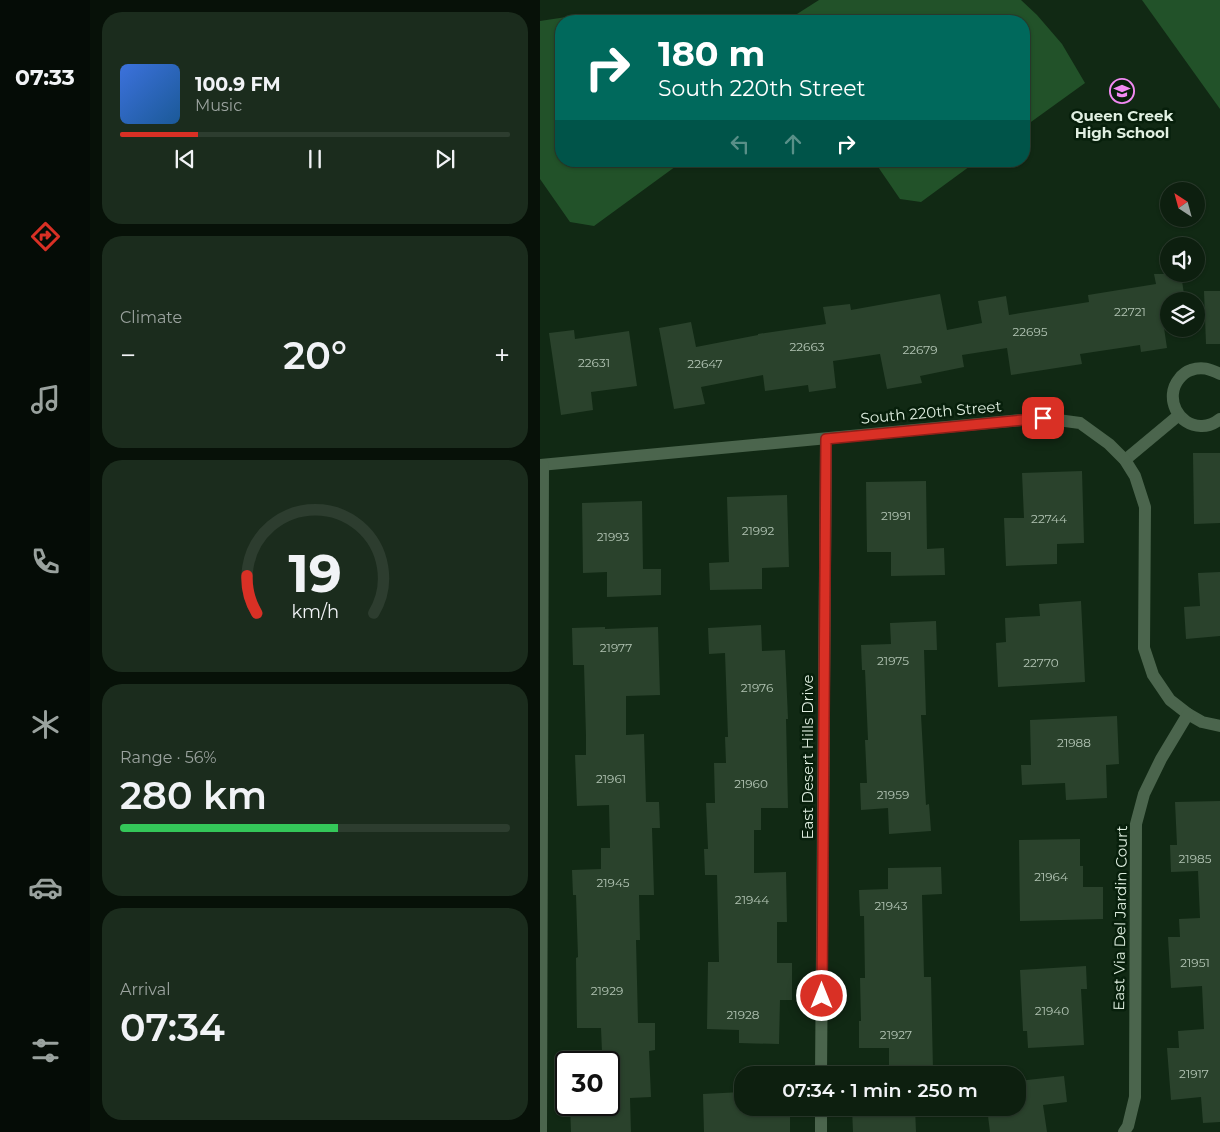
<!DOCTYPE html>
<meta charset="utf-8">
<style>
:root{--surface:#0d1f0f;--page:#1b2c1d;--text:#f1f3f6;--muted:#9aa29e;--line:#2d3d2f;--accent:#d93025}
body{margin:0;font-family:Montserrat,sans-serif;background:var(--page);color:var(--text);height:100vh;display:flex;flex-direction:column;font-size:19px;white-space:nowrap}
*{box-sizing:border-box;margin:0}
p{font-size:16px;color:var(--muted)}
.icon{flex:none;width:28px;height:28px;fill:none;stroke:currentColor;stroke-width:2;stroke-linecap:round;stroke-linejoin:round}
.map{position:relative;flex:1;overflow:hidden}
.details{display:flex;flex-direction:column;gap:12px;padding:12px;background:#071108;width:450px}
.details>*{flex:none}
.guide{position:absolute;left:15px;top:15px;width:475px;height:152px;border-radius:20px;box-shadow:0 1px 4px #0004,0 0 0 1px var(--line);background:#00695c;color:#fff;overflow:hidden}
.needle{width:32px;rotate:324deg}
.buttons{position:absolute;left:620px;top:182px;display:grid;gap:10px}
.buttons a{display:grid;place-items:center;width:45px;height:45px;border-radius:50%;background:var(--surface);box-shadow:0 1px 4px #0004,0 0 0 1px var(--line);font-size:25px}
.speed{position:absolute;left:15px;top:1051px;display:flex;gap:10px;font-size:25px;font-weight:700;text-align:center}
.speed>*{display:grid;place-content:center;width:65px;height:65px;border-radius:50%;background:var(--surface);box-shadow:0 1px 4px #0004,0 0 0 1px var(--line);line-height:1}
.speed .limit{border:2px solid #111;border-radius:8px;background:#fff;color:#111}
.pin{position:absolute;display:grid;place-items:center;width:42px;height:42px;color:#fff;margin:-21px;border-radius:10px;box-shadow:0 2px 8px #0006}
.me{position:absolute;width:55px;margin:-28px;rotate:0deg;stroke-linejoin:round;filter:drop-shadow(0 0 4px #0008)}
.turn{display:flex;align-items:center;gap:18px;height:105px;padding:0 20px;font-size:22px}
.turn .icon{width:65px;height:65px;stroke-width:2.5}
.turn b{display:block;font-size:35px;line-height:42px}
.lanes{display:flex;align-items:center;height:48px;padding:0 20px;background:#0003;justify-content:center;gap:25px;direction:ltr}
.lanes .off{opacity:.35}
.big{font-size:38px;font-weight:600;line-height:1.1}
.details .card{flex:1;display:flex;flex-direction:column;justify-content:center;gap:8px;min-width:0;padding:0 18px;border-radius:20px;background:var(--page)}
.details .dial{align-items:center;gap:0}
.dial svg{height:130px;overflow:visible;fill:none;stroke:var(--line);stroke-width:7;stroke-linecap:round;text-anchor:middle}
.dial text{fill:var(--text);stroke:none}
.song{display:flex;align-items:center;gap:15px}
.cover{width:60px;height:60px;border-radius:8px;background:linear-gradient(135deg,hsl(220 70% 55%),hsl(210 70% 35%))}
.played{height:5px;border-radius:2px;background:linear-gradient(90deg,var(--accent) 20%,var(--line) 20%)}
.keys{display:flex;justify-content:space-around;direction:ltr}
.heat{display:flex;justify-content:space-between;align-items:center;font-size:28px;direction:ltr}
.charge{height:8px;border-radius:4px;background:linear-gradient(90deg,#34c759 56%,var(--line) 0)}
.trip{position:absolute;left:194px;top:1066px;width:292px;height:50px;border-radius:20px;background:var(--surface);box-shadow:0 1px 4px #0004,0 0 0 1px var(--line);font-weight:600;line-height:50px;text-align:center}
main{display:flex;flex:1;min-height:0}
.tabs{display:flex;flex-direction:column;width:90px;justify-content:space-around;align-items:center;background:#050c06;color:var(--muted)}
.tabs .icon{width:35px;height:35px}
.tabs .selected{color:var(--accent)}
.tabs b{font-size:22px;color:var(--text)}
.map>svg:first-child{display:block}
</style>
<main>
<nav class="tabs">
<b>07:33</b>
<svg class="icon selected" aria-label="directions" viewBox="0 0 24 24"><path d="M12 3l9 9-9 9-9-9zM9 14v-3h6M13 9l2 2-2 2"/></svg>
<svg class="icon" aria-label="music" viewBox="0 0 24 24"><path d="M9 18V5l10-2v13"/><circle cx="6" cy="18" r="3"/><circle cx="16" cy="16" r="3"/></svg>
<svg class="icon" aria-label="phone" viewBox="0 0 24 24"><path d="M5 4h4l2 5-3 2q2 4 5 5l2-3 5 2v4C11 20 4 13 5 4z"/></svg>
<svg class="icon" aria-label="climate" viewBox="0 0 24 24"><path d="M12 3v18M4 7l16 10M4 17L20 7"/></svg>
<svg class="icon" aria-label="car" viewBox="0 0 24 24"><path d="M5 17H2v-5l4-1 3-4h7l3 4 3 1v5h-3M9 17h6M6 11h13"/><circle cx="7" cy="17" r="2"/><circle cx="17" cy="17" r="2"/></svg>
<svg class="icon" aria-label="filters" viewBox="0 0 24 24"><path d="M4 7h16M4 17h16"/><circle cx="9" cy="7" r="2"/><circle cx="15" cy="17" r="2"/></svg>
</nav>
<section class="details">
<div class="card">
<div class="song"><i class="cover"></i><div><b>100.9 FM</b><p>Music</p></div></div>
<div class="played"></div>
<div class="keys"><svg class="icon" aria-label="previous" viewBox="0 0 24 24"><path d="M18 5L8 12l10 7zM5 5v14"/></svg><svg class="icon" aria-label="pause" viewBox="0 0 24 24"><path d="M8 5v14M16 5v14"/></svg><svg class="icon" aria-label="next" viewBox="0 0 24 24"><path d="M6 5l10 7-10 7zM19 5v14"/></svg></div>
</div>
<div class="card"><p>Climate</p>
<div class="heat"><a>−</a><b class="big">20°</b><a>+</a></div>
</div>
<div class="card dial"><svg viewBox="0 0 100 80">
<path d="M14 69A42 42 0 1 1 86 69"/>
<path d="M14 69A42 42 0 0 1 8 46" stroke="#d93025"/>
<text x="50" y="56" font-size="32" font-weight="700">19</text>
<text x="50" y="72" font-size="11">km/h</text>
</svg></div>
<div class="card"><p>Range · 56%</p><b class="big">280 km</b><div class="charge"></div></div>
<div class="card"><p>Arrival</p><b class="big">07:34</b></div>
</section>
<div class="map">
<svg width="680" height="1132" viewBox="0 0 680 1132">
<rect width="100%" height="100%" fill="#112914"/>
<!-- garden -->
<g fill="#225229">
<path d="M279,0h202l16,15 25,29 23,39 -61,44v-106h-238z"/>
<path d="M602,0h78v109z"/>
<path d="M72,15l20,6h-71v140h122l-89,65 -24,-4 -30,-43v-158l33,-5z"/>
<path d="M334,161h103l-56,41 -21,-3z"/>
</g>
<!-- building -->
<g fill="#2a422c">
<path d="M614,274h27l4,27h-16v19l-6,1 4,27 -26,4 -1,-7 -60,9 2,10 -71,11 -4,-27 -45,7 2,12 -44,9 2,7 -35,6 -7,-35 -47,7 3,27 -27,4 -1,-7 -43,6 -2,-16 -62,12 4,17 -31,5 -15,-81 32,-6 5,25 62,-12v-1l68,-10 -3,-17 27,-3 1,6 89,-16 7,36 35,-7 -4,-22 28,-5 3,19 80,-13 -1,-7 68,-11z"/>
<path d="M664,291h16v53h-14z"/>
<path d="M34,330l1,9 54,-8 8,55 -46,6 2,18 -32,5 -12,-82z"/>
<path d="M653,453h27v70l-26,1z"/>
<path d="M542,471l2,72 -27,1v20l-51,2 -2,-48h20l-2,-45z"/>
<path d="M386,481l1,68 17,-1 1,27 -54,1v-24h-24l-1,-70z"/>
<path d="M247,495l2,72 -27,1v21l-52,1 -1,-27 20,-1 -2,-65z"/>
<path d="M102,501l1,68h18v26l-54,2v-25l-24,1 -1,-70z"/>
<path d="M680,572v64l-34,3 -2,-32 16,-1 -2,-33z"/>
<path d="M541,601l4,81 -87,5 -2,-44 10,-1 -1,-24 35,-2 -1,-12z"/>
<path d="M396,621l1,29h-13l2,65h-5l5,90 3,-1 2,27 -42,3 -1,-26 -27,2 -1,-27h7l-2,-43h3l-3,-70h-3l-1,-25 30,-1 -1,-21z"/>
<path d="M221,625l1,26 23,-1 3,69h-2l2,89h-27v22h-7v43l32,-1 1,50h-10v41h15v37h-12l-1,44 -40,-1v-13l-32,-1 1,-67h11l-2,-87h-12l-1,-26h4l-2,-46h9l-1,-40h12l-1,-26h3l-3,-84 -16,1 -1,-26z"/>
<path d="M65,627v2l53,-2 2,68 -34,1v39l18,-1 2,68h13l1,26h-8l2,67h-15l1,45h-4l2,83h17v27l-6,1 2,46 -21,1 1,34h-60l-1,-27h39v-54l-7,1 -1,-24h-24l-1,-70 2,-1 -2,-62h-3l-1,-25 29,-1v-21h9l-1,-43 -32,1 -2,-51h11v-19l-2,-71h-11l-1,-37z"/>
<path d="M577,716l2,48 -13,1 1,33 -41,2 -1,-17 -43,2 -1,-20h10l-1,-45z"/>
<path d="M680,801v321l-17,1 -2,-26 -30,3 -4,-52h12l-1,-17 26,-2 -2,-43 -31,2 -3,-51h12l-1,-18 21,-1 -2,-47 -27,1 -1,-27h7l-2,-43z"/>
<path d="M540,839v27h3v21h20v32l-83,2 -1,-81z"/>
<path d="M401,867l1,27 -20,1 2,82h7l2,93 -44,1v-23h-30v-27h2l-1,-43h5l-1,-62h-4l-1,-26 29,-1v-21z"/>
<path d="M546,966l1,23h-6l3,56 -56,3 -1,-17h-4l-3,-61z"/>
<path d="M524,1076l3,26 -24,3 4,27h-57l-3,-24h31v-27z"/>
<path d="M202,1092v16h35v7l13,-1v18h-86l-1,-38z"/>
<path d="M312,1108h63l1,24h-63z"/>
</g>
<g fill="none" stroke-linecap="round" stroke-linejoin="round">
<!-- street -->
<g stroke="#4b654d" stroke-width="12">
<path d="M680,374c-10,-5 -18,-8 -29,-4 -6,2 -9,5 -12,9 -15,18 -1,48 23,47 7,0 13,-3 18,-7"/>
<path d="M585,460l54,-45"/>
<path d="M0,465l503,-47 37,5 29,21 16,16 10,16 10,31 -1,141 9,27 17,25 18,14 14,8 18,4"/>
<path d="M281,1075l5,-636"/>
<path d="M1,1132l2,-667"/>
<path d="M281,1132v-24"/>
<path d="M584,1132l4,-6 7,-29 1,-273 8,-30 17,-35 27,-45"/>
</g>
</g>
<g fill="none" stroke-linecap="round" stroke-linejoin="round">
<defs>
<path id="route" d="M282,996l4,-557 217,-21"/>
</defs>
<!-- route casing -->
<use href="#route" stroke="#8d1f18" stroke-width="12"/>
<!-- route -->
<use href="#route" stroke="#d93025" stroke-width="9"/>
</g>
<!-- icons -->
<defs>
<symbol id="school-ring" viewBox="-11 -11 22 22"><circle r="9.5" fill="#071f0b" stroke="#f28af3" stroke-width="1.5"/><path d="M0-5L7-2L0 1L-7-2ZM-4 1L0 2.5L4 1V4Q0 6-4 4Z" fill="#f28af3"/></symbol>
</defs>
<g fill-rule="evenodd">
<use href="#school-ring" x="568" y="77" width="28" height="28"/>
</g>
<g text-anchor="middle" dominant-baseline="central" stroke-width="5" stroke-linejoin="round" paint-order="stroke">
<!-- number labels -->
<g font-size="12" fill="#b2c4b4">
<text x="590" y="311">22721</text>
<text x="490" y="331">22695</text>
<text x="267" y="346">22663</text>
<text x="380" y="349">22679</text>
<text x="54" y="362">22631</text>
<text x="165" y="363">22647</text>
<text x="356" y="515">21991</text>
<text x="509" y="518">22744</text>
<text x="218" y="530">21992</text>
<text x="73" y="536">21993</text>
<text x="76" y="647">21977</text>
<text x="353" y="660">21975</text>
<text x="501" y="662">22770</text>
<text x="217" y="687">21976</text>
<text x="534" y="742">21988</text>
<text x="71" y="778">21961</text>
<text x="211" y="783">21960</text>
<text x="353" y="794">21959</text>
<text x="655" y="858">21985</text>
<text x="511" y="876">21964</text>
<text x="73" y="882">21945</text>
<text x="212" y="899">21944</text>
<text x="351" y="905">21943</text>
<text x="655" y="962">21951</text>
<text x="67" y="990">21929</text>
<text x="512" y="1010">21940</text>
<text x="203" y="1014">21928</text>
<text x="356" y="1034">21927</text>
<text x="654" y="1073">21917</text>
</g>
<!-- poi labels -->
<g font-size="15" font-weight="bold" fill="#e0efe1" stroke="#071f0b">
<text x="582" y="115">Queen Creek<tspan x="582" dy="17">High School</tspan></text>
</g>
<!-- street labels -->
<g font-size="15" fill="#e0efe1" stroke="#071f0b">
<text transform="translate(391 412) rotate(-5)">South 220th Street</text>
<text transform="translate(267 757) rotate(-90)">East Desert Hills Drive</text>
<text transform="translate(580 918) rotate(-89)">East Via Del Jardin Court</text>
</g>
</g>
</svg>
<div class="buttons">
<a><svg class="needle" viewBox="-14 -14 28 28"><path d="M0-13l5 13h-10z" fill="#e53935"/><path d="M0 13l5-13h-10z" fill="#9aa29e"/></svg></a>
<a><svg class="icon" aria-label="sound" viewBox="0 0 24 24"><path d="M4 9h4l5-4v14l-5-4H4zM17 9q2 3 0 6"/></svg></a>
<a><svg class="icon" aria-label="layers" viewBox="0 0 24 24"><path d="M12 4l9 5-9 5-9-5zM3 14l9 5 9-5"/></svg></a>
</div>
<div class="speed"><div class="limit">30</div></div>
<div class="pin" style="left:503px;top:418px;background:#d93025"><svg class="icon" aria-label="arrive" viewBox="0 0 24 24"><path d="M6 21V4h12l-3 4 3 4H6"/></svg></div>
<svg class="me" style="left:282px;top:996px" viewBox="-20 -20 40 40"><circle r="17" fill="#d93025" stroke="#fff" stroke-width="3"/><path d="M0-11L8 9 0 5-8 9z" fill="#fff"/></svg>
<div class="trip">07:34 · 1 min · 250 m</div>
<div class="guide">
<div class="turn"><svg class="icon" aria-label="right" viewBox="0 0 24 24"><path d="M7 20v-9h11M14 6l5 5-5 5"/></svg><div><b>180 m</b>South 220th Street</div></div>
<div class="lanes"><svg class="icon off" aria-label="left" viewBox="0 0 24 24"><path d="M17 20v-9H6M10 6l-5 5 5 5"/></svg><svg class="icon off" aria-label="ahead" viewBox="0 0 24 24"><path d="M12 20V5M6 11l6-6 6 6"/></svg><svg class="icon" aria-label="right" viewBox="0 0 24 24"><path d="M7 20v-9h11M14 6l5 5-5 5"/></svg></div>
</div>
</div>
</main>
